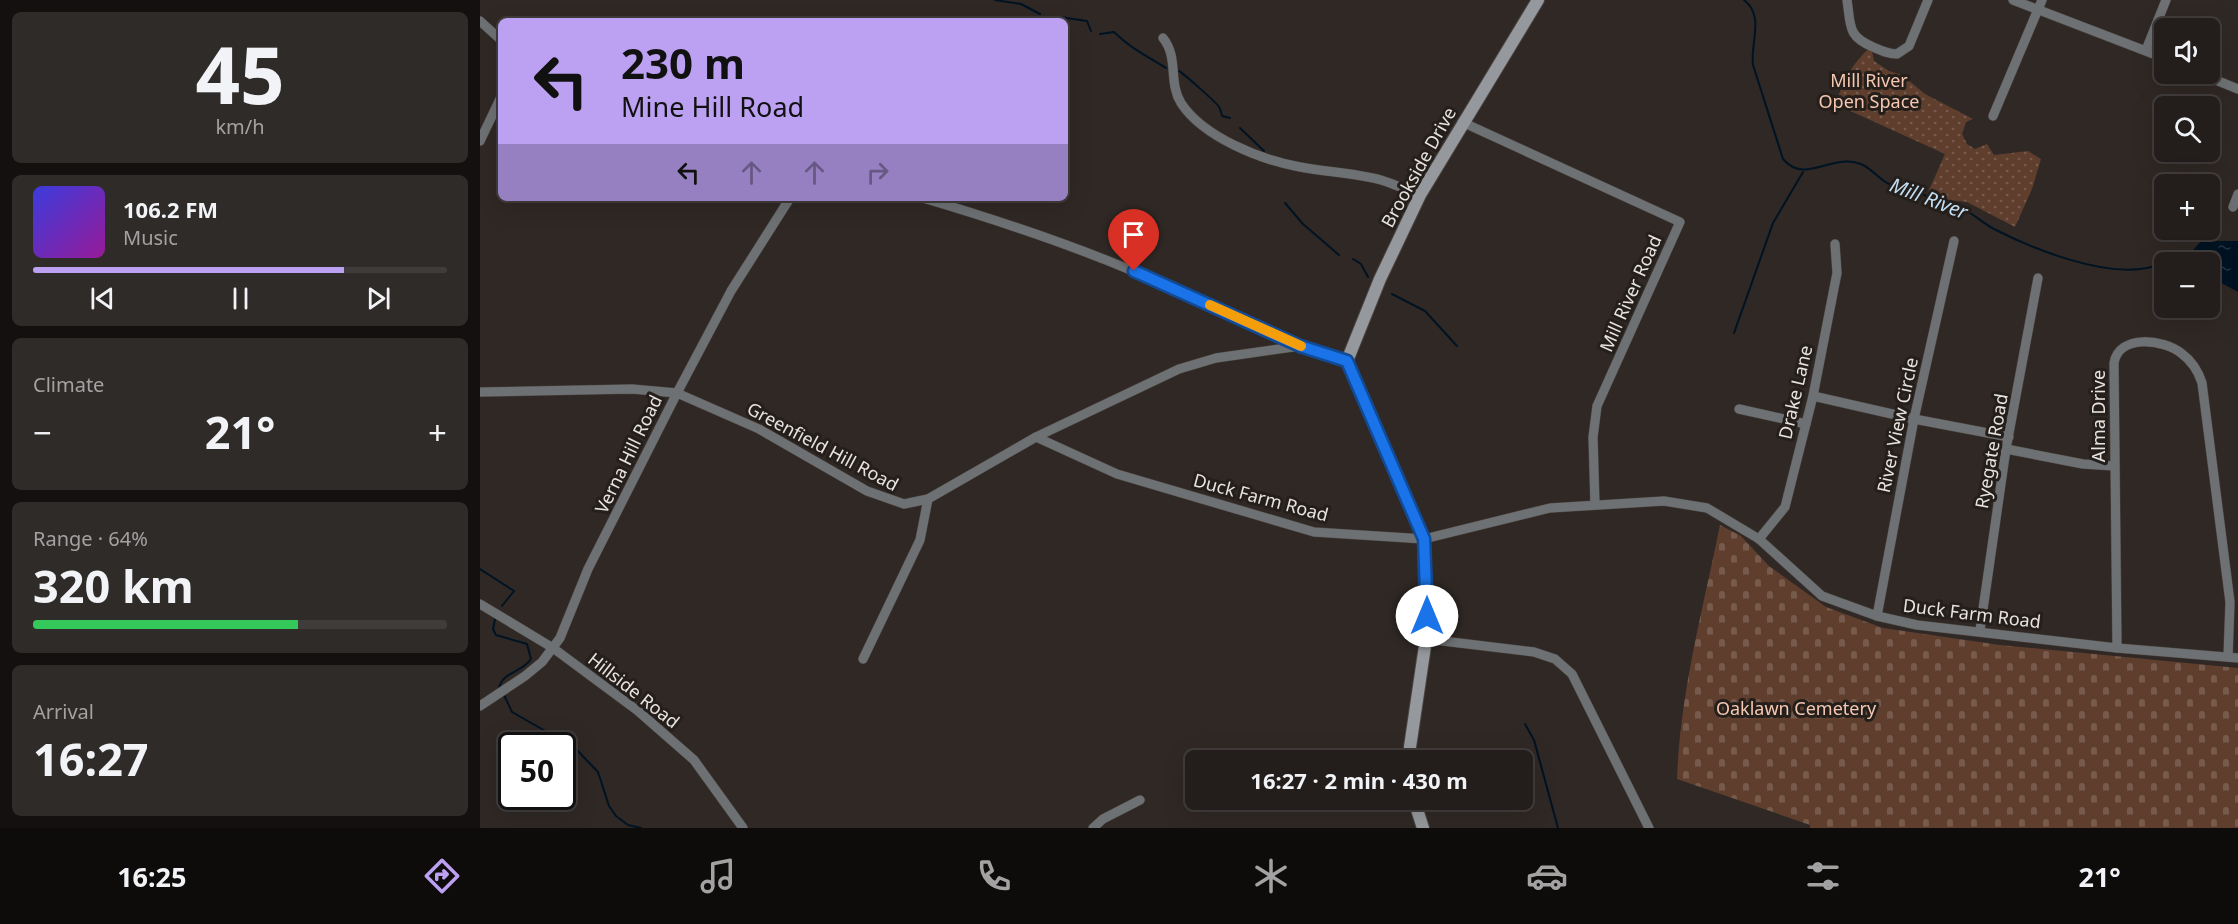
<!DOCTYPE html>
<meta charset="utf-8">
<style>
:root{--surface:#231e1c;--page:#2f2b29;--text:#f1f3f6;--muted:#a3a2a3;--line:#403c3b;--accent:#bca0f2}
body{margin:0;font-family:"Noto Sans",sans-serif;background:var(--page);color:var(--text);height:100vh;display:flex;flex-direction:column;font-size:22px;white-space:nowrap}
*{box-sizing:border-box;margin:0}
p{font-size:20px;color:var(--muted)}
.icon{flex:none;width:33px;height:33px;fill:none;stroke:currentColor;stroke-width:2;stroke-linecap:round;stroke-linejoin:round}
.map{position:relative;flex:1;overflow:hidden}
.drawer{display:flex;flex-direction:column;gap:12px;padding:12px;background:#13100f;width:480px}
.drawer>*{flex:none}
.guide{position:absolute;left:18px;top:18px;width:570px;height:183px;border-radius:9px;box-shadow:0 6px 24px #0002,0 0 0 2px var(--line);background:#bca0f2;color:#111;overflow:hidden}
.controls{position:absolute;left:1674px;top:18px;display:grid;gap:12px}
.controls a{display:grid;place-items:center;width:66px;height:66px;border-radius:9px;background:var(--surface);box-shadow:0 6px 24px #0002,0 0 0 2px var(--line);font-size:30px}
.speed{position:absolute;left:18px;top:732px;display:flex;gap:12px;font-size:30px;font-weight:700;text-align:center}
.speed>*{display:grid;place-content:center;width:78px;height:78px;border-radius:50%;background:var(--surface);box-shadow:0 6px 24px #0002,0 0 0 2px var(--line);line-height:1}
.speed .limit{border:3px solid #111;border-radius:9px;background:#fff;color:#111}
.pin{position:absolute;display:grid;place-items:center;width:51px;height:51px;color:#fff;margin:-62px -26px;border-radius:50% 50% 50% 0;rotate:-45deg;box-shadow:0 0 6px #0007}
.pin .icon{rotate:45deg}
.me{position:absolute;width:66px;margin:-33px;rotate:0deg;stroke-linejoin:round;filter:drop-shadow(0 0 4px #0008)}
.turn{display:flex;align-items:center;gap:21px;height:126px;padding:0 24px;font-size:27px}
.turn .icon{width:78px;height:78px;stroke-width:2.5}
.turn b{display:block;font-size:42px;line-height:51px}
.lanes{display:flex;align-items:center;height:57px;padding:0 24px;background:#0003;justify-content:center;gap:30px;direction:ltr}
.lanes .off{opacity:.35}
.big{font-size:45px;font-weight:700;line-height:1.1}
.drawer .tile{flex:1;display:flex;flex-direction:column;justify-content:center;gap:9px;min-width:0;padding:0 21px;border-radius:9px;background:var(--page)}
.drawer .dial{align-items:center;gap:0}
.dial b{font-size:78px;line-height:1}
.song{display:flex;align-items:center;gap:18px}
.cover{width:72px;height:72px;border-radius:9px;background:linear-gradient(135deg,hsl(240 70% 55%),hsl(300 70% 35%))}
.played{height:6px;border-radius:3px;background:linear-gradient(90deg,var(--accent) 75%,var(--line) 75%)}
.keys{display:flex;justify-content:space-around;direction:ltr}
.heat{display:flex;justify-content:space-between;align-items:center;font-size:33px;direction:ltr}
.charge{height:9px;border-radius:4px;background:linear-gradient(90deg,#34c759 64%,var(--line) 0)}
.trip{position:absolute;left:705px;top:750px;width:348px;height:60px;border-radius:9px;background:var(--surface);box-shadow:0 6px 24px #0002,0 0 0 2px var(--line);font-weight:700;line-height:60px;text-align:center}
.tabs{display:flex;height:96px;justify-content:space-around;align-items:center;background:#0e0c0b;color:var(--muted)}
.tabs .icon{width:42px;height:42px}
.tabs .current{color:var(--accent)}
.tabs b{font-size:27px;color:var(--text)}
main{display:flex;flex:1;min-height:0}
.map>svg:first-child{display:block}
</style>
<main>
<section class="drawer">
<div class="tile dial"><b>45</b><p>km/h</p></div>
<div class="tile">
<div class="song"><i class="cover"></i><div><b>106.2 FM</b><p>Music</p></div></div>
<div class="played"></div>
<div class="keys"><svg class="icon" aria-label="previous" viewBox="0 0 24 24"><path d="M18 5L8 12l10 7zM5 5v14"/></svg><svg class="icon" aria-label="pause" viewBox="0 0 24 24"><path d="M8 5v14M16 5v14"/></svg><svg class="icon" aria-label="next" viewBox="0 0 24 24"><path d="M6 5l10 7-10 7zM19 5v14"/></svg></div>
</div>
<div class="tile"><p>Climate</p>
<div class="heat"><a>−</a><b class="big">21°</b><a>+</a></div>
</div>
<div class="tile"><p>Range · 64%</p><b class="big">320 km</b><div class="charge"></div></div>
<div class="tile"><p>Arrival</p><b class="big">16:27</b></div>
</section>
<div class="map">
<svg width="1758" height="828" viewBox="0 0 1758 828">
<defs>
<pattern id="cemetery-stones" width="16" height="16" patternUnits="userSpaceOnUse" patternTransform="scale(1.5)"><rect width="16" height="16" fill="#5f3e2e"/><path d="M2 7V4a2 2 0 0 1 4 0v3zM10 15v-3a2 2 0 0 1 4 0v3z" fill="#765a4c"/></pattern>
<pattern id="park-dots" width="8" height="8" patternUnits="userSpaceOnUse" patternTransform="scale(1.5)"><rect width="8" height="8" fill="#5f3e2e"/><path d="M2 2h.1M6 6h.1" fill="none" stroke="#765a4c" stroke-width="1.8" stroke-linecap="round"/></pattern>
<pattern id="water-ripples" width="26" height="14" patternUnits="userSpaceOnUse" patternTransform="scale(1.5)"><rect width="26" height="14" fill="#001323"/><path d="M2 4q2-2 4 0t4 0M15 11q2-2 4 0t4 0" fill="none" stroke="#253543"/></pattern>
</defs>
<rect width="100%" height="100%" fill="#2f2825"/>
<!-- cemetery -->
<path fill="url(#cemetery-stones)" d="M1240,525l21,11 28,30 57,41 57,21 117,17 238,23v160h-428v-3l-133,-46c3,-86 26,-170 43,-254z"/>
<!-- park -->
<path fill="url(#park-dots)" d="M1391,47l3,14 15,10 13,4 23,19 48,25 -7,3 -4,12 5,10 8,5 12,-5 7,11 34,-4 13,8 -9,30 -17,38 -48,-25 -41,-5 19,-43 -110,-50c9,-22 17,-42 36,-57z"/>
<!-- water -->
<path fill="url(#water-ripples)" d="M1721,241h37v51l-28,-15v-15h-16l-7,-5z"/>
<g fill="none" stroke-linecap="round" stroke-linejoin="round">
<!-- stream -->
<g stroke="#001323" stroke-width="2">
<path d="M515,0l26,4 19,10"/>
<path d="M1264,0c21,16 6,43 9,65l30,94c23,27 49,-8 80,6 10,5 17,15 26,19 26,10 53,14 78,27 9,5 17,13 27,18 39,20 109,48 153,39 13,-2 21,-9 33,-14l10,3"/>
<path d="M580,17l27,4 4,10"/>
<path d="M620,34l14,-2c16,16 33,24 52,36"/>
<path d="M699,71c4,2 39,33 40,36 1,1 3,8 3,9l8,2"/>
<path d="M760,128l24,23"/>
<path d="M805,203l18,21 36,31"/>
<path d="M873,259l8,5 7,13"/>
<path d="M912,294l33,17 32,35"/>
<path d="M1254,333l39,-110 30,-51"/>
<path d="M0,569l34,22 -12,15"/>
<path d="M15,619l-2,10 3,6 31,9 4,15c-8,13 -29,13 -32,29"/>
<path d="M24,695l8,17 63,36 23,24 11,34 7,10 12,9 13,3"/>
<path d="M1045,724l9,16 24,88"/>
</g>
<defs>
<g id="street">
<path d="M1367,0c4,26 0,36 26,47 9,4 15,7 24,7l12,-8 19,-46"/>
<path d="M1533,0l151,58"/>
<path d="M0,21l21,19"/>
<path d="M683,38c16,20 5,44 18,65 22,34 80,57 119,64 26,5 55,6 81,13 13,4 26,10 39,15"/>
<path d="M1666,50l20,-50"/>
<path d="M1721,74l37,15"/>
<path d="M1513,116l49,-116"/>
<path d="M982,122l218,100 -83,184 -4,31 2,68"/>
<path d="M0,141l21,-44"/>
<path d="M443,198c71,21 141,44 210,73 72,30 140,67 214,90"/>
<path d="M1753,207l5,-13"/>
<path d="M0,392l152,-3 45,4 82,36 108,62 37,13 24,-5 108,-62 143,-68 37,-11 84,-12"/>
<path d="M1333,396l101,23 95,18"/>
<path d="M1259,409l67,15"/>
<path d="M556,437l81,37 197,58 110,7 126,-31 114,-7 43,7 52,31 63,57 55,20 40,9 200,23 121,10"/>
<path d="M1526,449l77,15 31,2"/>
<path d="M1279,539l26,-32 28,-111 24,-123 -2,-29"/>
<path d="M0,604l73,44 85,63 56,49 49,68"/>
<path d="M1397,616l37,-197 40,-178"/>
<path d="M1500,630l26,-181 32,-171"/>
<path d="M946,639l108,13 21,7 17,15 77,154"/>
<path d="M1637,648l-3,-285c5,-29 49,-24 67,-10 11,8 17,17 21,30l28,219 -2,55"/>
<path d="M383,659l57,-119 8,-41"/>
<path d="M0,706l45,-30 17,-14 18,-24 28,-69 89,-176 54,-102 59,-93"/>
<path d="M613,828l10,-9 37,-19"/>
</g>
<g id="secondary">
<path d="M931,760l-1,-13 16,-108 -2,-100 -77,-178 33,-82 40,-84 118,-195"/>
<path d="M934,800l9,28"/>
</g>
</defs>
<!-- street casing -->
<use href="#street" stroke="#4c4643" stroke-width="10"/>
<!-- secondary casing -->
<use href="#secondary" stroke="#4c4643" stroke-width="14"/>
<!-- street -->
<use href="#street" stroke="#6e7173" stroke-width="9"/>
<!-- secondary -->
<use href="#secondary" stroke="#95999d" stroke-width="12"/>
</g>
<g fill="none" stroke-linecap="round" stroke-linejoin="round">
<defs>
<path id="route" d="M654,271l166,75 47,15 77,178 3,77"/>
</defs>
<!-- route casing -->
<use href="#route" stroke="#114b97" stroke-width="15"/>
<!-- route -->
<use href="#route" stroke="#1a73e8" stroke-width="10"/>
<!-- slow -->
<path stroke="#f59e0b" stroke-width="10" d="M730,305l91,41"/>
</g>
<g text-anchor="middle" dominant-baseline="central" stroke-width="6" stroke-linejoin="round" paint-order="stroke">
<!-- park labels -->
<g font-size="18" fill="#f5c7b1" stroke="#251f1c">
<text x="1389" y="80">Mill River<tspan x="1389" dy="21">Open Space</tspan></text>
<text x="1316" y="708">Oaklawn Cemetery</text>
</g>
<!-- street labels -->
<g font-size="18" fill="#e7e3e1" stroke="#251f1c">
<text transform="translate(938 167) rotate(-61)">Brookside Drive</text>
<text transform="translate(1150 293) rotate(-66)">Mill River Road</text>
<text transform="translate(1315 392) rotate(-77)">Drake Lane</text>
<text transform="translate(1618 416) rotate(-90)">Alma Drive</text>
<text transform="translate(1417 425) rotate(-78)">River View Circle</text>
<text transform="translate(343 446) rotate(28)">Greenfield Hill Road</text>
<text transform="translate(1511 451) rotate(-80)">Ryegate Road</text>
<text transform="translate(148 454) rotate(-64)">Verna Hill Road</text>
<text transform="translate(781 497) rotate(15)">Duck Farm Road</text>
<text transform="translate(1492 613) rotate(7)">Duck Farm Road</text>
<text transform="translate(154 690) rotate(38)">Hillside Road</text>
</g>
<!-- water labels -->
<g font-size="20" font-style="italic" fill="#c3def3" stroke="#251f1c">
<text transform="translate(1449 198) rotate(21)">Mill River</text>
</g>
</g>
</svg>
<div class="controls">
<a><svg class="icon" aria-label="sound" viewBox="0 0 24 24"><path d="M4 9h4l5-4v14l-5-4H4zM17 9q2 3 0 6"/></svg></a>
<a><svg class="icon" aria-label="search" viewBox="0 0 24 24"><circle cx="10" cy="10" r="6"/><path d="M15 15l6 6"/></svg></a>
<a>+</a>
<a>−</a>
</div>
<div class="speed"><div class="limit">50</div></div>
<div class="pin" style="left:654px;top:271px;background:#d93025"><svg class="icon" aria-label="arrive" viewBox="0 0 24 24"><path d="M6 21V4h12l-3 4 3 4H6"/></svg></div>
<svg class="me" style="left:947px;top:616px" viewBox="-20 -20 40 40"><circle r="19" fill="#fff"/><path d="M0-13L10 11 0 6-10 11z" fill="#1a73e8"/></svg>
<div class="trip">16:27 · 2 min · 430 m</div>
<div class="guide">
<div class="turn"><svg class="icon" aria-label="left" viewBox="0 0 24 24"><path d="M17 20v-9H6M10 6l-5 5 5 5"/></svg><div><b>230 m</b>Mine Hill Road</div></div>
<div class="lanes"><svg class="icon" aria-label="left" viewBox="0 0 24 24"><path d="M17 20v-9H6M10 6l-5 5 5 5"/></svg><svg class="icon off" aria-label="ahead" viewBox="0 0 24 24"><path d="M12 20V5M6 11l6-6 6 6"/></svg><svg class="icon off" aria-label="ahead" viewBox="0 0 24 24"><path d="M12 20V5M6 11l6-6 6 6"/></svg><svg class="icon off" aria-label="right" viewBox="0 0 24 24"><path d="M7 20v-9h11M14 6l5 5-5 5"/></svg></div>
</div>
</div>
</main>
<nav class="tabs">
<b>16:25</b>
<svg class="icon current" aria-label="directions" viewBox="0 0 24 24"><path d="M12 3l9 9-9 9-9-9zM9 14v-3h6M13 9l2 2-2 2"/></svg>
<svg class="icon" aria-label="music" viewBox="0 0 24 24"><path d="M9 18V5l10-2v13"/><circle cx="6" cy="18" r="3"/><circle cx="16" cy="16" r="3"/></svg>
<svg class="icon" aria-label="phone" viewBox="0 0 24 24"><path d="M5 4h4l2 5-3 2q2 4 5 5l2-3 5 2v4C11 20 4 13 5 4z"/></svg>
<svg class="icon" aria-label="climate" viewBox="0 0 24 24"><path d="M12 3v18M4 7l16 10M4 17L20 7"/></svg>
<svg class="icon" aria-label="car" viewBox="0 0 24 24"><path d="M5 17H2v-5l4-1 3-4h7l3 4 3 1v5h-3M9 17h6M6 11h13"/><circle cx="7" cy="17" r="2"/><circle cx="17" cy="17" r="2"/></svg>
<svg class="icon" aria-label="filters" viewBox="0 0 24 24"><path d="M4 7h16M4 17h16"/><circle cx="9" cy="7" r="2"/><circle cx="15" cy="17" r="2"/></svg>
<b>21°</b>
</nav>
